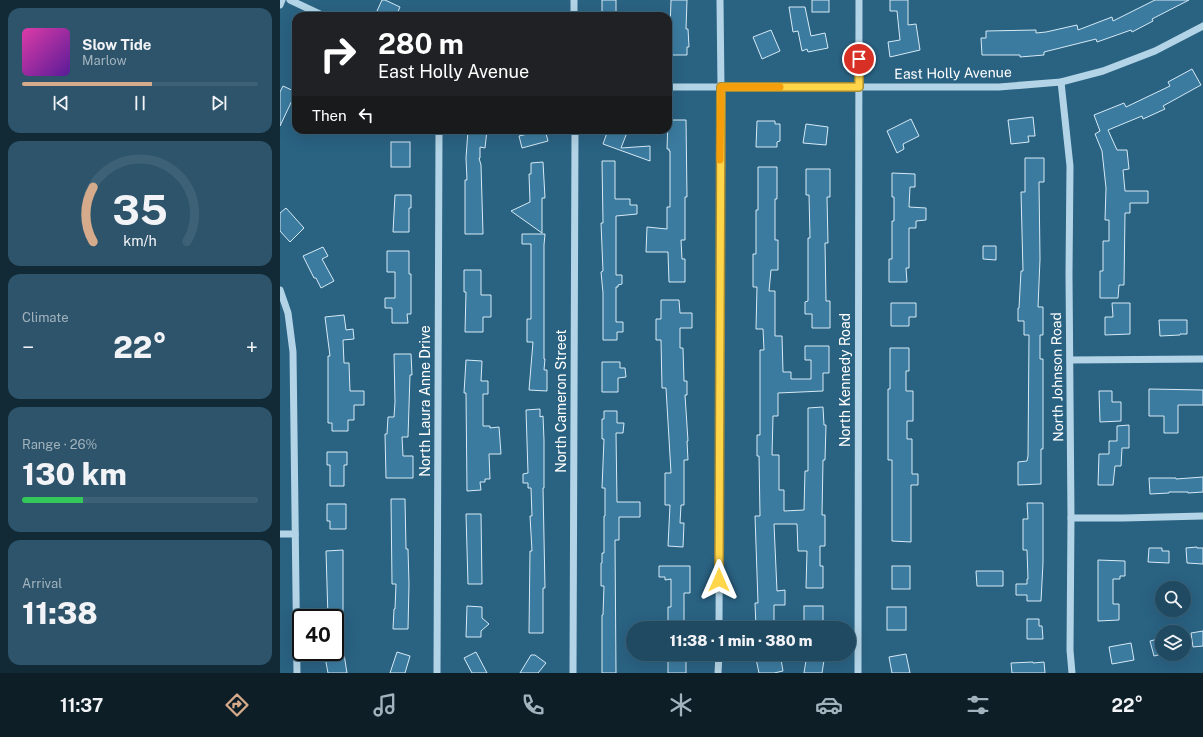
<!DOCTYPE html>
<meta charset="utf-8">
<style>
:root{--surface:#204a62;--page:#2d546b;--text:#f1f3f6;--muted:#a2b3be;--line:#3d6277;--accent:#d6ab8b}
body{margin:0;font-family:"Public Sans",sans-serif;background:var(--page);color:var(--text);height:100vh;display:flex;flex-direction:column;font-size:15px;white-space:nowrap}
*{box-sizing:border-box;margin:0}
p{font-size:13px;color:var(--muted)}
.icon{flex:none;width:22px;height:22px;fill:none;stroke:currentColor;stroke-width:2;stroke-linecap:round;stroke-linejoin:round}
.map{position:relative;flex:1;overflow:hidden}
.side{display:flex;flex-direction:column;gap:8px;padding:8px;background:#122936;width:280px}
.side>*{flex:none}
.top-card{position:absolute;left:12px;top:12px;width:380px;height:122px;border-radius:12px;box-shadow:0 4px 16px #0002,0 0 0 1px var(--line);background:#202124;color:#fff;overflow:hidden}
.buttons{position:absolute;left:875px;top:581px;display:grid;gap:8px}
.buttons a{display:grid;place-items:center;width:36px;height:36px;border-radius:50%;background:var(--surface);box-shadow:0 4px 16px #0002,0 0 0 1px var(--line);font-size:20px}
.speed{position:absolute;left:12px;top:609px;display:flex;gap:8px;font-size:20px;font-weight:700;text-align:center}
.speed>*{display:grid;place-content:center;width:52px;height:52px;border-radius:50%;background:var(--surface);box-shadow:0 4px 16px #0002,0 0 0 1px var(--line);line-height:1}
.speed .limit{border:2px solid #111;border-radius:6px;background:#fff;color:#111}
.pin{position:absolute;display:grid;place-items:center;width:34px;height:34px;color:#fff;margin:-17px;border:2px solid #fff;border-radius:50%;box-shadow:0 1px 4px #0007}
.me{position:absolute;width:44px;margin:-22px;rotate:0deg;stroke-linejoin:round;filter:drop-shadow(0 0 3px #0008)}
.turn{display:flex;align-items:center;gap:14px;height:84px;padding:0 20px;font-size:18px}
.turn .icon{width:52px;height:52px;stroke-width:2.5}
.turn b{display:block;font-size:28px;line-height:34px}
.then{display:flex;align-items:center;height:38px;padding:0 20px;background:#0003;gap:8px;font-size:15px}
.big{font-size:30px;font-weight:800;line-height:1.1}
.side .tile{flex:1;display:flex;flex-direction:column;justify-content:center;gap:6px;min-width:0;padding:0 14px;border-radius:12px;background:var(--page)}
.side .dial{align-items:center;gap:0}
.dial svg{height:104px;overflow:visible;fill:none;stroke:var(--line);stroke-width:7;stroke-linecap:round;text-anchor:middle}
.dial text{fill:var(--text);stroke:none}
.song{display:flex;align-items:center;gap:12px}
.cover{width:48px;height:48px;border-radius:6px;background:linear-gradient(135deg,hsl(320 70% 55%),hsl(270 70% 35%))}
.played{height:4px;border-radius:2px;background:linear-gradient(90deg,var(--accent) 55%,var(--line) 55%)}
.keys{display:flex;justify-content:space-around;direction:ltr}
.heat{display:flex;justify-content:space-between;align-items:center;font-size:22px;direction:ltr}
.charge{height:6px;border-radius:3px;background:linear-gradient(90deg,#34c759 26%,var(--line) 0)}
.trip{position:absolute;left:346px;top:621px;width:230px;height:40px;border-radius:20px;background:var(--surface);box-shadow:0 4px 16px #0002,0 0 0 1px var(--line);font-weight:800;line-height:40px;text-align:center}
.menu{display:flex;height:64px;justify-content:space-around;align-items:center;background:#0d1e27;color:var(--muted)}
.menu .icon{width:28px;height:28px}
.menu .selected{color:var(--accent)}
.menu b{font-size:18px;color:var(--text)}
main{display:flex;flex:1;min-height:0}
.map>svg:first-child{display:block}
</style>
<main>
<section class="side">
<div class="tile">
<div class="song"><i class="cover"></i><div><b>Slow Tide</b><p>Marlow</p></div></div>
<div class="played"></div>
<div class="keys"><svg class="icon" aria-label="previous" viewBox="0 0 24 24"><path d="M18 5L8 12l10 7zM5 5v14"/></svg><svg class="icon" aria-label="pause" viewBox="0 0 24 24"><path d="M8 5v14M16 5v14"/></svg><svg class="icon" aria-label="next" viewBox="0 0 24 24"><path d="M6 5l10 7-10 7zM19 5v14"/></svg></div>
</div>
<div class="tile dial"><svg viewBox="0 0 100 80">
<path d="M14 69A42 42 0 1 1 86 69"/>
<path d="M14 69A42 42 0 0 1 14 27" stroke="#d6ab8b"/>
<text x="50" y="56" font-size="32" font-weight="700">35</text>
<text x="50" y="72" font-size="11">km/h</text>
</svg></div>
<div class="tile"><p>Climate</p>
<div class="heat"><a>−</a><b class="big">22°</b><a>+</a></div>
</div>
<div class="tile"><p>Range · 26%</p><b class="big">130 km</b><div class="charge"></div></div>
<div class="tile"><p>Arrival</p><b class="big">11:38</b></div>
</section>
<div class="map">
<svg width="923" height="673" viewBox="0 0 923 673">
<rect width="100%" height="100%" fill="#2a6282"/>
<!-- building -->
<g fill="#3b7b9f" stroke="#d6eaf5">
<path d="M102,0h3l15,7 -4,9h-9l-10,-5z"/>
<rect x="322" y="0" width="14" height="12"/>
<path d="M391,0h16l-1,29h2l1,18h-2v8h-18l-1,-26h2z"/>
<rect x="532" y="0" width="17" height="12"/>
<path d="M610,0h18v25l8,-1 4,26 -30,7 -2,-15 12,-2 -3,-29h-7z"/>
<path d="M875,0h34l-37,19 1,2 -21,11 -1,-2 -34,12 -1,-3 -52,13v3l-24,2v-2h-38l-1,-17h5v-7l50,-1v3l10,-1 31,-7 1,5 34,-13 1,4z"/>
<path d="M509,7h16l6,29 14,-3 3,15 -20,4 -1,-3 -5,2 -4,-20 -5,1z"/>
<path d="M491,30l9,21 -18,8 -9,-22z"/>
<path d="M912,69l9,16 -38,21 2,3 -22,10 -1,-3 -34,14 9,20h10l2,19 -6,1 2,21h23v12h-18v10h-5l-1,72h-5l-1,13h-18v-27h3v-30h6v-21h-4l1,-32 -4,-37 -7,-17 5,-3 -6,-16 30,-12 2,4 44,-21 -2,-4z"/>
<path d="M3,86l13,6 -16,34v-34z"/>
<path d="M753,117l2,19h-7l1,6 -18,2 -3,-24z"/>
<path d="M631,119l8,17 -16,8 1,5 -7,4 -10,-22z"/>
<path d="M388,120h18l1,77h-2v43h-4l1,19h3v23h-16l-1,-30h-22l1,-25 20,2v-22h3v-56h-1v-2h-2z"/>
<path d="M477,121h18v3h5v17l-3,1v5h-21z"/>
<path d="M526,124l22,3 -2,18 -23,-2z"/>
<path d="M188,130h19l-2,18 -5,-1v11h-1l2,7 2,69h-18v-54h2l-1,-22z"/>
<path d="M251,130h14l3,11 -26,7 -3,-12 13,-3z"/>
<path d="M328,130h20l-7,18 29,-2v15l-47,-17z"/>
<rect x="111" y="142" width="19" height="25"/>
<path d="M745,158h19v24h-5l1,77 -2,48h5v28h-3v24h3v90h-2v35l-23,1v-23l9,-1 1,-5 1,-121h-5v-14h-6v-13h1l2,-37h2l-2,-79h4z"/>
<path d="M322,161h13v38h15v6h7v9l-21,2v59h6v9l-4,1v2h-2v35h7v10h-6v8h-14v-47l-2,-21 2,-1 -2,-48h2z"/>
<path d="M263,162l2,36h-3v35l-31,-22 19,-9 -1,-28h2v-11z"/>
<path d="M478,167h19v32h-2v41h3v30h-7l-2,21h6v45h7l1,36h8v7h20v-19h-6v-14h24v27h-6v18l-45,2v23h-5l-1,39h7v35h5v21l20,-1 1,-39h3v-63l15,-1 1,18h2l-1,35h-2l-1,55h3v31h-5v20h3v22h-17l1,-37h-9l-1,-27h-23l3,67 8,-1v15h-11v23h-18l-1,-25h3l-3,-87h5l-1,-60h-2v-21h3v-85h4l-1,-21h-7l1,-42h-4v-33h3v-44h2z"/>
<path d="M526,169h24v28h-3l1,46h-3l1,58h4v27h-18v-14h-7v-12l3,-1v-63h2l-1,-43h-3z"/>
<path d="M612,173l23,1v13h-5l-1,20 17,1v12l-10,1v7h-7v40h-3l1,14h-18v-23h3v-38h2v-24h-2z"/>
<path d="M115,195h16v13h-2v24h-16z"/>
<path d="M6,208l18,20 -14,14 -10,-11v-18z"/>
<path d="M242,234h23l-1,11v114h1l-1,11h3v21l-18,-1 4,-48h-6v-23h4v-75h-9z"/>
<path d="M703,246h13v14l-13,-1z"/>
<path d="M43,247l5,9 -6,3 12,22 -13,7 -5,-10h-2l-11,-22z"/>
<path d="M107,251h22v23h2v40h-4l1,9h-16v-15h-7v-10h10v-26h-8z"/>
<path d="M184,270h17v25h10v22h-8v15h-18l1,-40h-2z"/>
<path d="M381,300h18l1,13h12v15h-12v20h3l1,33h3v14h-2l3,46h-1l1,19h-4v45h-3l-1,18h4l-1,24 -15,-1 2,-41h-5v-32h6l-5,-85h-4l-1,-48h-5v-21h5z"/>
<path d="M611,303h25v14h-7v9h-18z"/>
<path d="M832,303h18v31l-25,1v-18h8z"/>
<path d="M64,315l2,15 7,-1 1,10 -11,1 1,23h5l1,28h14v14h-10v15h-6v11h-16v-8h-4v-67h2l-5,-39z"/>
<path d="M879,320h28v14h-7v1l-20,1z"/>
<path d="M610,348h19v23h-3v20h7v30h-6v18h5v35h6v11h-7v57l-19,-1v-81h-4v-71h2z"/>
<path d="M114,354h17l1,21h-2l-2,62h-6l1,19h10v22h-27l-1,-44h2l1,-17h6l1,-15z"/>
<path d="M186,360l16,1 -1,20h7v13h-5v32h7v2l9,-1 2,27h-12l1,25h-5v3h-5l1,8 -14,1 -1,-98h-2z"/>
<path d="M322,362h18v6h5l1,9 -8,1v14h-16z"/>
<path d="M869,389l54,1v15h-25v28h-14v-17h-15z"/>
<path d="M819,391h13v11h9v19l-21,1z"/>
<path d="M260,409v8l3,-1 1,24v48h-1l2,100h-2v45h-14l1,-82h2l-2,-35h2l-1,-28h-3v-5h-5v-9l5,-1 -2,-63z"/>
<path d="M324,411h13v12h7l-1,10h-7l1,69h23v15h-21v23h-4l1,133h-14v-58h1l1,-29h-3v-23h1v-10h2v-37h1v-28h-3l2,-49h-2v-20h2z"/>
<path d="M849,425v23h-7l-1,18h-6l-2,19h-15l1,-31h10v-13h8v-15z"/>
<path d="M47,452h20v13h-3v21h-14v-21h-3z"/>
<path d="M923,477v15l-15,1v-1h-19v1l-19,1 -1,-16h27v1z"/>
<path d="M111,499h14l1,50h2l1,35 -1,45h-15l1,-20h1l1,-25h-4z"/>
<path d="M747,503h16v60l-2,38h-14v-6h-11v-11h11v-5h1l-1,-29h-4v-31h5z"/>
<path d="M47,504h19v25h-16v-8h-3z"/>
<path d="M186,514h15l1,70h-14z"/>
<path d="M917,547v1h6v16l-16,-1 -1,-15z"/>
<path d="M869,548h13v3h7v12l-21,-1z"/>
<path d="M63,550v68h-15l-2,-67z"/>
<path d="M818,560l27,1v15h-5v3h-7v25h6v16l-21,1z"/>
<path d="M379,566h31v27h-6v35h-16v-21h3v-28l-6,1v-3h-6z"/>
<rect x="612" y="566" width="18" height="23"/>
<path d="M696,571h27v15h-26z"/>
<path d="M187,606l15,1v11l7,6 -8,7v6h-15z"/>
<rect x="524" y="606" width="19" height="22"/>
<rect x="607" y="607" width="19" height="23"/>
<path d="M747,619h12v7h3l1,13h-16z"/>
<path d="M923,631v15l-10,1 -2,-14z"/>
<path d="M882,638v16l-8,2 -4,-15z"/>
<path d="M851,643l3,17 -22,4 -3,-17z"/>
<path d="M117,652l13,4 -5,17h-15z"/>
<path d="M196,652l11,21h-15l-8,-15z"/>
<path d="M64,654l3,19h-19l-3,-16z"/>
<rect x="388" y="654" width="18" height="19"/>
<path d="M475,654h25l3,17 -9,2h-15z"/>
<path d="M527,654h18l-3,19h-18z"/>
<path d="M626,654l4,19h-18l-3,-16z"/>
<path d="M251,655h4l11,8 -8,10h-18z"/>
<path d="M753,662v1l11,-1 1,11h-33l-1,-10z"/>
</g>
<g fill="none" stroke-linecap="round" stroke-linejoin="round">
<!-- minor -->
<g stroke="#b3d4e6" stroke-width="7">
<path d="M10,0l34,16"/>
<path d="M294,0v16"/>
<path d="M0,5l2,-5"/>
<path d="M781,82l9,84 -1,108 2,244 -1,132 2,23"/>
<path d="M388,87h331l62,-5 42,-11 52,-20 48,-25"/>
<path d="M0,290l8,23 5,39 4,321"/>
<path d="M790,360l133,-1"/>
<path d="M791,518h52l80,-2"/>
<path d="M0,534h15"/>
<path d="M439,628l2,-541 -1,-87"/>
<path d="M157,673l2,-543"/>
<path d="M293,673l2,-543"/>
<path d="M438,673l1,-19"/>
<path d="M578,673l1,-673"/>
</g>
</g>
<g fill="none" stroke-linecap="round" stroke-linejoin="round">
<defs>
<path id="route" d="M439,580l2,-493h138v-28"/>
</defs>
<!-- route casing -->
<use href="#route" stroke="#a68a30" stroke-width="10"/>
<!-- route -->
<use href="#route" stroke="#ffd54a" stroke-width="7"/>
<!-- slow -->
<path stroke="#f59e0b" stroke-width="7" d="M440,160l1,-73h59"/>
</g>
<g text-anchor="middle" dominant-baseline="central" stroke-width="4" stroke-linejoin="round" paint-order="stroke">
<!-- street labels -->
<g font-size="14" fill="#fff" stroke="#2a6282">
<text transform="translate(673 73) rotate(-1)">East Holly Avenue</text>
<text transform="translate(777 377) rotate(-91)">North Johnson Road</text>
<text transform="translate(565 380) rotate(-90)">North Kennedy Road</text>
<text transform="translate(145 401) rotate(-90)">North Laura Anne Drive</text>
<text transform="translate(281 401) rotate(-90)">North Cameron Street</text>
</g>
</g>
</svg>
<div class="buttons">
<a><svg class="icon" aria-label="search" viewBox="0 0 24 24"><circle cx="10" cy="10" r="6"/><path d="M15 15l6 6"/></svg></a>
<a><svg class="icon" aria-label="layers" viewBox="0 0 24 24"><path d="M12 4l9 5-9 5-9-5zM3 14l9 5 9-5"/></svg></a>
</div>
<div class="speed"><div class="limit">40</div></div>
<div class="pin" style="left:579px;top:59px;background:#d93025"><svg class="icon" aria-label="arrive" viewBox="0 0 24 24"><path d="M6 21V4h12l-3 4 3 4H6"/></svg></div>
<svg class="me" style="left:439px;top:580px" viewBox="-20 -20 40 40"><path d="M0-17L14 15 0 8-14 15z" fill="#ffd54a" stroke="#fff" stroke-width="4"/></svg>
<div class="trip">11:38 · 1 min · 380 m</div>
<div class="top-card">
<div class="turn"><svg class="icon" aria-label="right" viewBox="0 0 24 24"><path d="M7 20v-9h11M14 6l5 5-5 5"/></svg><div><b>280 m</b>East Holly Avenue</div></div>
<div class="then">Then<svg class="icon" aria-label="left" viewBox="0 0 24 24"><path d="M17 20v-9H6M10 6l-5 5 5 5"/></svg></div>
</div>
</div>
</main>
<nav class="menu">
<b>11:37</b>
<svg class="icon selected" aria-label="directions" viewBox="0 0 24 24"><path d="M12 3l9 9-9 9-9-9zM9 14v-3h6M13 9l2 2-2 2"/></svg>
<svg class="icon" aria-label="music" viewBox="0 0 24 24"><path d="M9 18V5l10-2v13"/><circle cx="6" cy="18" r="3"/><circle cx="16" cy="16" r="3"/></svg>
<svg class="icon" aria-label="phone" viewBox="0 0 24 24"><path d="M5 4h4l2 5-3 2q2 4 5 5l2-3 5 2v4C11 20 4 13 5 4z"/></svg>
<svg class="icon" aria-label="climate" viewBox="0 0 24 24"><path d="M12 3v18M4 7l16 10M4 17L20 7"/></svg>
<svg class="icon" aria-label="car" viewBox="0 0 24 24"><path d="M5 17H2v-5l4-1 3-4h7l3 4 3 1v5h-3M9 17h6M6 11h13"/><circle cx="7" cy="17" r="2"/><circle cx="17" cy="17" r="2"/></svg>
<svg class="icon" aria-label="filters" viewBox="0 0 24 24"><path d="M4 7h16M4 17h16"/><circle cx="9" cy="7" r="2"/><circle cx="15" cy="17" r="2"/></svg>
<b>22°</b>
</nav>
